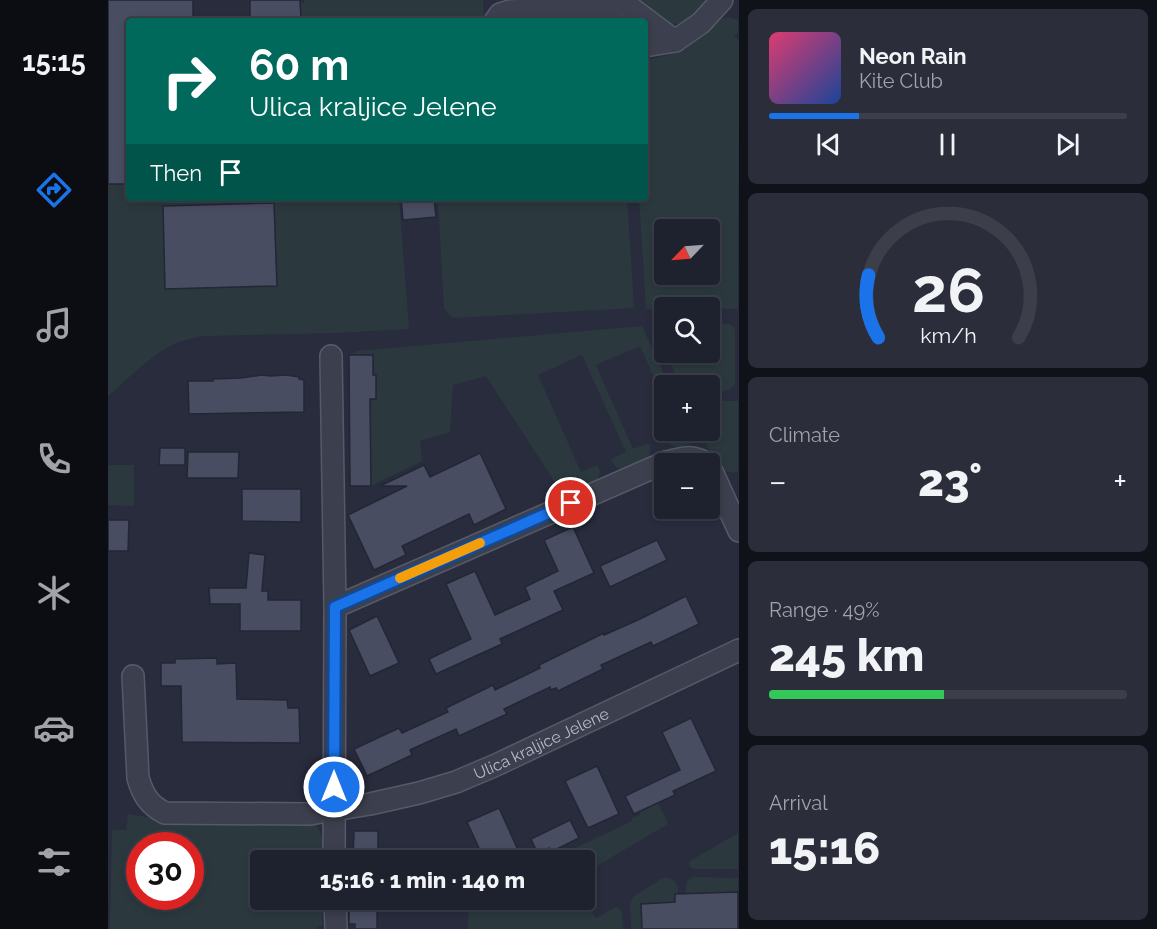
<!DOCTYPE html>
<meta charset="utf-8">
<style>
:root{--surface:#1e212e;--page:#2b2e3a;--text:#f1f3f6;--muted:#a1a3aa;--line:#3c3e4a;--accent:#1a73e8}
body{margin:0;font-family:Raleway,sans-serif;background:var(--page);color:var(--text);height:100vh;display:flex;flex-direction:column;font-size:22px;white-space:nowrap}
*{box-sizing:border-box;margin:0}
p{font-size:20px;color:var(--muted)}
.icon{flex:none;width:33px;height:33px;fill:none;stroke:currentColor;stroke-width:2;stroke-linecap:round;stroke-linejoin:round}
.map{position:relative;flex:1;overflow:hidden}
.side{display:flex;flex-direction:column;gap:9px;padding:9px;background:#101219;width:418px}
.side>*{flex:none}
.top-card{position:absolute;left:18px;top:18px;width:522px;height:183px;border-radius:6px;box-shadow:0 3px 9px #0003,0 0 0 2px var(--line);background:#00695c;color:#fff;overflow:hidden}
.needle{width:39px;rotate:245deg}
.fabs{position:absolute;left:546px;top:219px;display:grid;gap:12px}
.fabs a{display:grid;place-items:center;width:66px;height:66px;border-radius:6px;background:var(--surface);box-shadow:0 3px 9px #0003,0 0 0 2px var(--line);font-size:30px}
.speed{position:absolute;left:18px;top:832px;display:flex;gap:12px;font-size:30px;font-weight:700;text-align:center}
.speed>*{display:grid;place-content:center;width:78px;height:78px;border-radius:50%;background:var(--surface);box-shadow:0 3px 9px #0003,0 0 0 2px var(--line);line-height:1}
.speed .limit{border:9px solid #d22;background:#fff;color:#111}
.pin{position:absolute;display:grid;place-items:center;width:51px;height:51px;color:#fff;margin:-26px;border:3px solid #fff;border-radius:50%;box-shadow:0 2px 6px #0007}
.me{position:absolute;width:66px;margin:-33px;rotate:0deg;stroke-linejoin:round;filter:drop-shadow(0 0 4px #0008)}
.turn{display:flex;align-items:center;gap:21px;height:126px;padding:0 24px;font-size:27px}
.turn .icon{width:78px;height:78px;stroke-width:2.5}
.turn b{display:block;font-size:42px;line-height:51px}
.then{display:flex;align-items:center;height:57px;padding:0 24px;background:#0003;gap:12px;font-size:22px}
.big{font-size:45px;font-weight:800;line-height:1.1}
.side .tile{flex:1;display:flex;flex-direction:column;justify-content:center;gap:9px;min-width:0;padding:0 21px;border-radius:9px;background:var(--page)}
.side .dial{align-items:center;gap:0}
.dial svg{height:156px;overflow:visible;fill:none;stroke:var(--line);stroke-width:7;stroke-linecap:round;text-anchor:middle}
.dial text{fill:var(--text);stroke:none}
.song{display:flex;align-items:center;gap:18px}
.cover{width:72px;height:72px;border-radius:9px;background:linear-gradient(135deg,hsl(340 70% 55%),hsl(220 70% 35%))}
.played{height:6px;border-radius:3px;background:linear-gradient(90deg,var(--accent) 25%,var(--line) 25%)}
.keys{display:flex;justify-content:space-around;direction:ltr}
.heat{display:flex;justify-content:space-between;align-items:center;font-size:33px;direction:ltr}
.charge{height:9px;border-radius:4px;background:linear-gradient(90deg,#34c759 49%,var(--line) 0)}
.trip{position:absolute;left:142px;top:850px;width:345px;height:60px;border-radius:6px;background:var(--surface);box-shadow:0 3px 9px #0003,0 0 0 2px var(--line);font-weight:800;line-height:60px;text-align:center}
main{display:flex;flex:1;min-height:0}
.menu{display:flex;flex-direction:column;width:108px;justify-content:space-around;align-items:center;background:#0c0d12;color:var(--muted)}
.menu .icon{width:42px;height:42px}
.menu .current{color:var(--accent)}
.menu b{font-size:27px;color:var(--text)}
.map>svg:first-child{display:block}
</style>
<main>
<nav class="menu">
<b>15:15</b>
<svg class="icon current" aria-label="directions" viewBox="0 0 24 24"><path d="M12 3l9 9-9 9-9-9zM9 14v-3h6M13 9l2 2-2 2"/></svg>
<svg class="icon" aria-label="music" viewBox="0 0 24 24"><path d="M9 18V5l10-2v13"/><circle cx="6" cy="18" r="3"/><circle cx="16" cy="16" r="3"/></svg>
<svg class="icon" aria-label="phone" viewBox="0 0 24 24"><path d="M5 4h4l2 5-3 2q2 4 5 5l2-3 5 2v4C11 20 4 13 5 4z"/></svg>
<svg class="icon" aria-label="climate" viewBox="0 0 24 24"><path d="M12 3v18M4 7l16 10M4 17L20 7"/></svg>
<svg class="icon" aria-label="car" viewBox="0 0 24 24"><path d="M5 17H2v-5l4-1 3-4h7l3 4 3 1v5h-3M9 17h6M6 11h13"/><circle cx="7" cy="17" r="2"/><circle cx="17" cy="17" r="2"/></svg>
<svg class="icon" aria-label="filters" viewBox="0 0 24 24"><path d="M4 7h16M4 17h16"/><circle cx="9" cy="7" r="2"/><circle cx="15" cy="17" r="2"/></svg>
</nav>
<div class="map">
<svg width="631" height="929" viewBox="0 0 631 929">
<rect width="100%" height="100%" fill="#282c3d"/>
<!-- green -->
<g fill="#2b393f" fill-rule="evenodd">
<path d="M196,0h179l1,21h-183l-1,-18h4z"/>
<path d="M532,0h69c-30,34 -39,31 -69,0z"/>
<path d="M620,17l10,3v12l-4,5 5,4 -1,268 -74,-1v1h-18l-7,-111h6v-138c19,-2 38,-9 53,-21 11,-8 16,-19 30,-22zM556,230h46v44h-46z"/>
<path d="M0,184h21v14h270l10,131 -72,4 -133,3c-11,2 -22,4 -32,9 -22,11 -45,35 -64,51z"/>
<path d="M330,198h189l7,110 -181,10 -9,-9z"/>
<path d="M602,324h19l5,3 1,4v53c-6,9 -16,7 -25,8v-6l-30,-1 -14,-32 44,-1z"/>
<path d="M534,326l27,59 -5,1v14l-24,-54 -44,19 37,84 16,-6 1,5 -1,10 -27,12c-6,-2 -8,-5 -11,-11l15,-7 -44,-97 -44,20 43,97 16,-7 3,6 -2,10 -33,17 -79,-122 -33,9 -3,47 -30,9 2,20 -51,25 -1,-87h6v-24h-3l-1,-20h-23l8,-4z"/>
<path d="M602,401h28v72l-15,-2 -7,-5 -15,-35 9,-1z"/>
<path d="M567,431h14l5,11c-14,6 -23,9 -31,-6z"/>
<path d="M0,465h26v41l-26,-1z"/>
<path d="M550,803l10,21 -83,49v-12h-37l84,-40v-3l8,-3 -1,-3z"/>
<path d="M20,814l35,6 149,2c13,9 10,24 10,39h-61v39h61v26h-5v3h-207l2,-99h14zM32,846h50v51h-50z"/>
<path d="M630,833v36h-45l-3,-2 -1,-5 1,-1z"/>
<path d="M558,877l6,2 6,8v7l-3,1v7l-34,2 1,25h-11l-1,-25 2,-5 2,-3 27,-17z"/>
<path d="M585,877l45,1v14l-53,2 2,-13z"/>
<path d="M361,900h99l3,5c13,-5 18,3 25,13l20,-11c9,4 6,14 7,22h-155z"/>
</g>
<!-- building -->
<g fill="#494d61" stroke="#222635" stroke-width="1.5">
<path d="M0,0h85v21h-64v163h-21z"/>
<path d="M142,0h50l1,21h-51z"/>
<path d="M293,198h33l2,19 -33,3z"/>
<path d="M166,203l3,83 -112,3 -2,-83z"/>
<path d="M241,355h24v20h3v24h-6l1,87h-21z"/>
<path d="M154,375l8,1 16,-1 13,2v2l5,1v32l-115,2 -1,-33h25v-2l28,-1z"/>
<path d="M52,448h25v17h-26z"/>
<path d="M80,452h51l-1,26h-51z"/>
<path d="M372,453l26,56 -32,16 -5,-11 -67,32 4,9 -32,15 -26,-55 59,-29h-27l44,-21 6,12z"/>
<path d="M134,489h59v33l-59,-1z"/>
<path d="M0,520h21l-1,31h-20z"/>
<path d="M465,527l21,46 -40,18 9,19 -63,29 2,5 -66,30 -7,-15 42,-20 -25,-55 29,-13 20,44 35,-16 -5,-12 33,-16 -14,-31z"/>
<path d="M549,540l10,20 -57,27 -10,-21z"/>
<path d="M141,553l16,2 -3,36h6v9h33v31h-61v-27h-30l-1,-16h37z"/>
<path d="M578,596l13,28 -46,22 -2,-4 -50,23 2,4 -45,22 -2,-3 -5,2 -1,-3 -46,22 3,5 -48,22 -3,-7 -46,21 2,5 -45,21 -13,-27 45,-21 3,5 46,-21 -2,-4 47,-23 2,5 45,-22 -1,-3 65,-32v2l36,-16z"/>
<path d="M269,616l22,47 -29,13 -21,-46z"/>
<path d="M109,658v6l19,-1 1,36 50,1 1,8h11l1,35 -118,-1 -1,-56h-20v-23h14v-4z"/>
<path d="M583,718l25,53 -43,20 2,4 -41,19 -9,-18 55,-26 -18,-38z"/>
<path d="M489,766l22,48 -31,14 -23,-47z"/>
<path d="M391,808l24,53h-38l-18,-39z"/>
<path d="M462,820l9,18 -28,14 -2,-4 -11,6 -7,-15z"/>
<path d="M246,831h24v30h-25z"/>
<path d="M630,892v37h-96l-1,-25 34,-2v-8z"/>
<path d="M241,900h28v29h-22v-5h-6z"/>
</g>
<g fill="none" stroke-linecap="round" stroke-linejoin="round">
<defs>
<g id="minor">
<path d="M387,21l5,-7 10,-3 117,-6 48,36"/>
<path d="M537,46l30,-5 26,-18 21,-23"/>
<path d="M223,356l4,251 -1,254"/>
<path d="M602,467l29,64"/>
<path d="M227,607l331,-145c18,-4 25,-8 42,2"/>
<path id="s1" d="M25,676l5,102c5,17 11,27 27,35l145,1 60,-10 49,-11 37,-11 40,-17 243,-115"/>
<path d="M227,900l1,29"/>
</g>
</defs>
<!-- minor casing -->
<use href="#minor" stroke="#565a68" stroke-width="24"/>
<!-- minor -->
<use href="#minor" stroke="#3c3f4d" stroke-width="21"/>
</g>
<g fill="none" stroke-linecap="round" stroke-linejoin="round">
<defs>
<path id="route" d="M226,787l1,-180 236,-104"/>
</defs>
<!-- route casing -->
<use href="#route" stroke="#114b97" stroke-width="15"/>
<!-- route -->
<use href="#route" stroke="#1a73e8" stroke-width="10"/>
<!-- slow -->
<path stroke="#f59e0b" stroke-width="10" d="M292,578l80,-35"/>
</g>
<g text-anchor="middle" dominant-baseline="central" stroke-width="5" stroke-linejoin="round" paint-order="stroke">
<!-- street labels -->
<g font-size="16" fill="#b8bac8" stroke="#202433">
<text stroke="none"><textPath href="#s1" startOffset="536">Ulica kraljice Jelene</textPath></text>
</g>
</g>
</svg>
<div class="fabs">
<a><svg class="needle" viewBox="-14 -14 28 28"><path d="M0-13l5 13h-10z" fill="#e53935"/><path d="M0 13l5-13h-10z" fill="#a1a3aa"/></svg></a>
<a><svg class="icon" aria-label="search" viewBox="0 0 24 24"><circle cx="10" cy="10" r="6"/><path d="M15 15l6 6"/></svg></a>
<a>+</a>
<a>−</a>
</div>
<div class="speed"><div class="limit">30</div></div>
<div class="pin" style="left:463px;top:503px;background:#d93025"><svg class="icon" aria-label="arrive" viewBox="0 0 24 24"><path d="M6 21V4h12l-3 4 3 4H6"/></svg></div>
<svg class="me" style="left:226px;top:787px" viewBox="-20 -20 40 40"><circle r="17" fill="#1a73e8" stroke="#fff" stroke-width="3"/><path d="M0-11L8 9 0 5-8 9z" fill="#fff"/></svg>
<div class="trip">15:16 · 1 min · 140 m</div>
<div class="top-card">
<div class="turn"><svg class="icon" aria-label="right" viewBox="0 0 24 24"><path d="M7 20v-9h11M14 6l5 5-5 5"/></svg><div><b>60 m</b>Ulica kraljice Jelene</div></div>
<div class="then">Then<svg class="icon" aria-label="arrive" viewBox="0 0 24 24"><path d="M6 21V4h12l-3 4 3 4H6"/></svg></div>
</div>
</div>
<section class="side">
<div class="tile">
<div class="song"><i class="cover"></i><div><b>Neon Rain</b><p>Kite Club</p></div></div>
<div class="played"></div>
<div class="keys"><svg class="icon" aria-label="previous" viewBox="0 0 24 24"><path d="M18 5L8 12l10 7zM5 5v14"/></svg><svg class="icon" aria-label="pause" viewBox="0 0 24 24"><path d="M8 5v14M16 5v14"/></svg><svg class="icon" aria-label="next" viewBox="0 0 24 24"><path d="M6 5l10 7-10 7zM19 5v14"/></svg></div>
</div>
<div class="tile dial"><svg viewBox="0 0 100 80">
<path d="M14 69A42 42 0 1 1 86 69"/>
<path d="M14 69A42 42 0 0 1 9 37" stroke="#1a73e8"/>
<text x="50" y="56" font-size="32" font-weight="700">26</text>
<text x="50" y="72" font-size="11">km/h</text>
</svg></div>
<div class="tile"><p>Climate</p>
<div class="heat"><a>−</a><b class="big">23°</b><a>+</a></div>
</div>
<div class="tile"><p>Range · 49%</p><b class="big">245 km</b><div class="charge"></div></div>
<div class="tile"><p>Arrival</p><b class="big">15:16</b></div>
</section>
</main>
